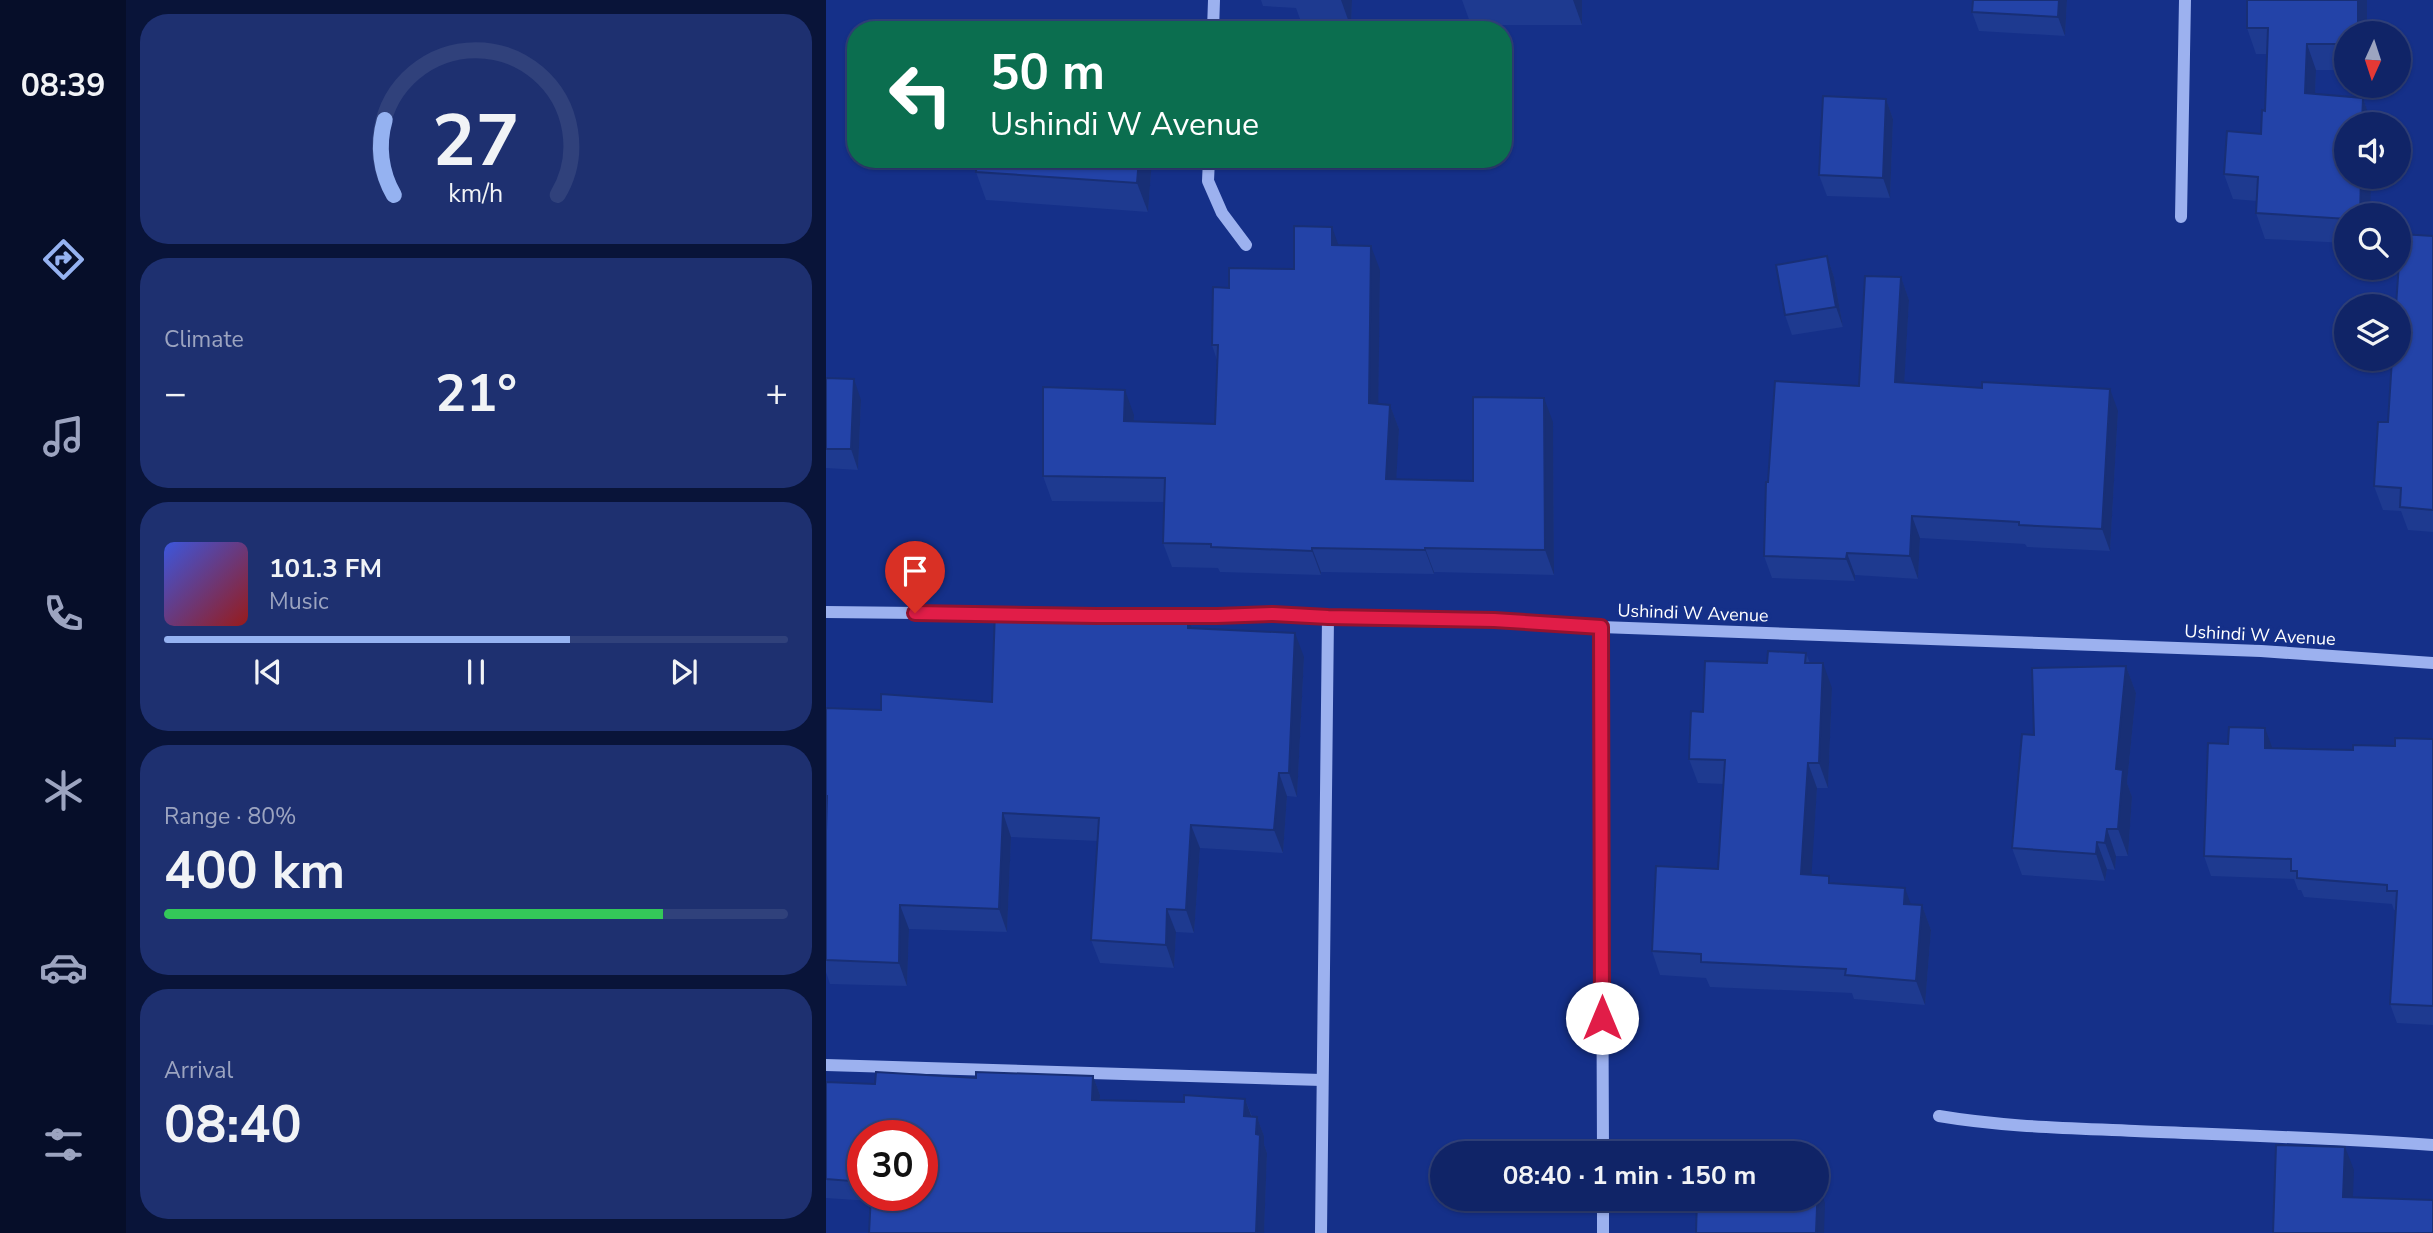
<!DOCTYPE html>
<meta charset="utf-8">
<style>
:root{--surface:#102467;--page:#1e3070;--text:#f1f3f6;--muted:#9ca4c0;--line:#30417b;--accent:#95b2f1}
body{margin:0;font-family:"Nunito Sans",sans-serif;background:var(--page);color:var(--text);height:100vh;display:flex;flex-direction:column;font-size:26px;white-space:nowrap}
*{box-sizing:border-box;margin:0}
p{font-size:23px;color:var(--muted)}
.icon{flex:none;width:38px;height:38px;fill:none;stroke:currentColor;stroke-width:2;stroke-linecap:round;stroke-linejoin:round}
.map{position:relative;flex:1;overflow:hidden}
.details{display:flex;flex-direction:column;gap:14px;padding:14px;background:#091439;width:700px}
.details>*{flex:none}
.hud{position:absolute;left:21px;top:21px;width:665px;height:147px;border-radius:28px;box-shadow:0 2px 5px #0004,0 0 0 2px var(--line);background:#0b6e4f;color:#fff;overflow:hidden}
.needle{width:46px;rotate:183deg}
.tools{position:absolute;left:1508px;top:21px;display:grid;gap:14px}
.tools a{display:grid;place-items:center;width:77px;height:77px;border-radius:50%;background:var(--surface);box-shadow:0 2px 5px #0004,0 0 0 2px var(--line);font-size:35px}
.speed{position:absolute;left:21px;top:1120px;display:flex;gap:14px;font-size:35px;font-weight:700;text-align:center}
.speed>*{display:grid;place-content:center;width:91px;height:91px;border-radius:50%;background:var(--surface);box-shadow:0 2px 5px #0004,0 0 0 2px var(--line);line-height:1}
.speed .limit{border:10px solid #d22;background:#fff;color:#111}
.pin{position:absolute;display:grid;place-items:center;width:60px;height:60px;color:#fff;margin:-72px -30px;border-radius:50% 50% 50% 0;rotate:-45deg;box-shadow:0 0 7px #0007}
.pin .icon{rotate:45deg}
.me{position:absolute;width:77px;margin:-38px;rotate:0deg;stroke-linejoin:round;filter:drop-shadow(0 0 5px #0008)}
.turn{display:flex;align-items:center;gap:24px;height:147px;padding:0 28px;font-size:32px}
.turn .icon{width:91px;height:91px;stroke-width:2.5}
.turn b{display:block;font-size:49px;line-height:60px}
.big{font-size:52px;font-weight:700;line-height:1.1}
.details .tile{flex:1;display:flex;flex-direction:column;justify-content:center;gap:10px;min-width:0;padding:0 24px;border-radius:28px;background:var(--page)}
.details .dial{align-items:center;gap:0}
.dial svg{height:182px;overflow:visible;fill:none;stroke:var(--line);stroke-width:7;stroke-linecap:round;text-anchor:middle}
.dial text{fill:var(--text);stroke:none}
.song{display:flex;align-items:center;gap:21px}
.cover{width:84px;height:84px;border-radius:10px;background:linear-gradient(135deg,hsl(230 70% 55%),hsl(0 70% 35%))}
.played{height:7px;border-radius:4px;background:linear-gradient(90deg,var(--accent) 65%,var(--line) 65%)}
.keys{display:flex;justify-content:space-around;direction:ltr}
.heat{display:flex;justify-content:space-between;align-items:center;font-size:38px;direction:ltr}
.charge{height:10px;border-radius:5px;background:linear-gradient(90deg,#34c759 80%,var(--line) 0)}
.trip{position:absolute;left:604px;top:1141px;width:399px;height:70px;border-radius:35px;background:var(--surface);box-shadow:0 2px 5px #0004,0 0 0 2px var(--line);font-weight:700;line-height:70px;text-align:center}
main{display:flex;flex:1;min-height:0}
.dock{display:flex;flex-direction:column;width:126px;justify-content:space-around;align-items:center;background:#060e29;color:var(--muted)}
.dock .icon{width:49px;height:49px}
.dock .current{color:var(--accent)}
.dock b{font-size:32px;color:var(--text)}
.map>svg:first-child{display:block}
</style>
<main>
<nav class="dock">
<b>08:39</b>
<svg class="icon current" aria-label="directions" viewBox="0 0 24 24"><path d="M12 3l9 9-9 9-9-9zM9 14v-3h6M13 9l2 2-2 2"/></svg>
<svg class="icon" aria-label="music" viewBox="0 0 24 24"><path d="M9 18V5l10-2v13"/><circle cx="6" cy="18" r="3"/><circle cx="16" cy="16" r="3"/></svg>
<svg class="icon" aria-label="phone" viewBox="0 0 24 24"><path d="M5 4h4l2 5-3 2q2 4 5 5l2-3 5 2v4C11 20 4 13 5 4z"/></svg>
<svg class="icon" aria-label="climate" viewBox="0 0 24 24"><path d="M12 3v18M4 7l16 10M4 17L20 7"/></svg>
<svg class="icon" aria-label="car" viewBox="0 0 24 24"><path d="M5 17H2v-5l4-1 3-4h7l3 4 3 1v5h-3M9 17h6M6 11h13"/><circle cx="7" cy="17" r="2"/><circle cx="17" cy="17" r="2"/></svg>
<svg class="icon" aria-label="filters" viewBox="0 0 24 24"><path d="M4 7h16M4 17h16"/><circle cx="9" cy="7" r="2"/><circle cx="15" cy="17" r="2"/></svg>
</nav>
<section class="details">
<div class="tile dial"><svg viewBox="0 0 100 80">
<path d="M14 69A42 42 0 1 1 86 69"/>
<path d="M14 69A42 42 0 0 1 10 36" stroke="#95b2f1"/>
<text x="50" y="56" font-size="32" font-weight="700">27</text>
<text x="50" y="72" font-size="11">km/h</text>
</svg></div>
<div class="tile"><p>Climate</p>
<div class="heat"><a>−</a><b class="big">21°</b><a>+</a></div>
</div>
<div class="tile">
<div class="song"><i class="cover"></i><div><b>101.3 FM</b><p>Music</p></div></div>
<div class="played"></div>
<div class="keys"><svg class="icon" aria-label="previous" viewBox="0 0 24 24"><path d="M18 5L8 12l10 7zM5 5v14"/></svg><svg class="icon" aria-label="pause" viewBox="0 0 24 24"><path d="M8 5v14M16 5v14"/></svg><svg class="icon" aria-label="next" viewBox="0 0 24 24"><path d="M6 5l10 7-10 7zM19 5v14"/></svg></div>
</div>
<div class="tile"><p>Range · 80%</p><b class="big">400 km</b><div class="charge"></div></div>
<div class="tile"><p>Arrival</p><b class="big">08:40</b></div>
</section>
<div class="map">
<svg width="1607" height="1233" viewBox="0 0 1607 1233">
<rect width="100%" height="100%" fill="#153089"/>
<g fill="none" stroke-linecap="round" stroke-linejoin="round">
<!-- minor -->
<g stroke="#9cb1ef" stroke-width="12">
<path d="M387,30l1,-30"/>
<path d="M383,159l-1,22 14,32 24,32"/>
<path d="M1355,217l4,-217"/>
<path d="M0,612l184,2"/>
<path d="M310,616l137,-3 55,4 166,3 107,7 660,24 172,12"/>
<path d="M775,627l2,526"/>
<path d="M0,1065l496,15"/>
<path d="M1113,1116c65,11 131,12 196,15 100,4 199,7 298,14"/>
<path d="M777,1199v34"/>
<path d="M495,1233l7,-616"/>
</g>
</g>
<!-- wall -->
<g fill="#1e3a90" fill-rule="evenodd">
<path d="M435,0h91l-1,28 -48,-1 -7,-19 -33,-2z"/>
<path d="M636,0h120v25h-111z"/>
<path d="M1147,0h94l-2,36 -86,-5 -7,-19z"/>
<path d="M1541,0v33h-20v37h-31l-1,24 48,4 9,26h-25v119l-82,-4 -9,-26 1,-12 -24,-2 -9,-25 37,-40 4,-23 2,-57h-11l-9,-26z"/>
<path d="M1060,99l7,20 -3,79 -63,-2 -8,-21z"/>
<path d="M326,159l-4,53 -162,-12 -10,-28z"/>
<path d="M1607,236v296l-25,-2 -7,-19 -18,-1 -9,-24 14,-64z"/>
<path d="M513,245l41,25 -2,134 12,1 9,24 -3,50 77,2 80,-59 1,153 -120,-3v2l-113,-2v3l-101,-3 -2,-4 -46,-1 -9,-24 1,-41 -112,-1 -9,-25 91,-61v7l81,2 2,-64 -5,-15 17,-57 65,-19z"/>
<path d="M1001,256l7,21 9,50 -51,8 -7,-20z"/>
<path d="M1075,277l8,23 -5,83 214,28 -8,140 -83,-4 -2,-3 -105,-6 -2,41 -63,-4v6l-83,-3 -8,-22 4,-74 91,-96z"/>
<path d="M0,378l35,22 -3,70 -32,-2z"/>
<path d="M362,618l4,11 112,28 -7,140 -10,-1 -4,57 -83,-5 -6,85 -18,-1 -2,36 -74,-5 -9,-23 7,-99 -87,-4 -4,95 -98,-3 -2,57 -77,-2 -4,-12v-264l55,2 111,-8z"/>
<path d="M980,653l4,10 22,25 -4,100h-11l-6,87 21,8 79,22h11l9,25 -6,75 -71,-6 -2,-6 -142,-6 -4,-9 -46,-3 -8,-24 66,-82 6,-85 -26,-1 -9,-24 14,-47 64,-49z"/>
<path d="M1300,666l10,27 -9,90 5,14 -4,59h-12l-1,14 -8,-1 -2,12 -83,-6 -10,-27 22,-113z"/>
<path d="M1607,739v286l-36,-2 -7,-19 6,-94h-2l-2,-6 -88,-7 -3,-7h-3l-4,-11 -83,-3 -7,-20 24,-112 44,4 81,2 42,-4z"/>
<path d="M50,1072l100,6v-6l117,4 7,19v5l84,2v-7l61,4 7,17 5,1 7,19v8l3,9 -3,80h-395l2,-32 -45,-3v-116l49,2zM37,1136h59v59h-59z"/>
</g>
<!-- shaded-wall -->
<g fill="#182f76">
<path d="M515,0h11l-1,28z"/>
<path d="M747,0h9v25z"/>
<path d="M1233,0h8l-2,36 -7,-19z"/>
<rect x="1532" y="0" width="9" height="33"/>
<path d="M1481,44l9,26 -2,48 -9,-25z"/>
<path d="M1537,98l9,26h-10z"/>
<path d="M1060,99l7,20 -3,79 -7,-20z"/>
<path d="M313,159h13l-4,53 -11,-29z"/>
<path d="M1535,177h10l-1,38h-10z"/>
<path d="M506,227l9,25 -9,-7z"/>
<path d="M545,246l9,24 -2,158 -9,-25z"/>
<path d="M1001,256l7,21 9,50 -7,-20z"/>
<path d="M1075,277l8,23 -6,104 -8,-22z"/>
<path d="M28,379l7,21 -3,70 -7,-21z"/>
<path d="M1284,389l8,22 -8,140 -8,-22z"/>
<path d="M299,390l9,25 -1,31 -9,-25z"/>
<path d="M718,398l9,24 1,153 -9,-25z"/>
<path d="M564,405l9,24 -4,75 -9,-25z"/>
<path d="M1086,516l8,22 -2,41 -8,-23z"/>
<path d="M486,548l9,24v3l-9,-24z"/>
<path d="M599,548l9,24v2l-9,-24z"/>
<path d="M1021,553l8,22v6l-9,-22z"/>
<path d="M362,618l9,23 -9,-13z"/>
<path d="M469,633l9,24 -7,140 -8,-24z"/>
<path d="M997,663l9,25 -4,100 -9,-25z"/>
<path d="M1300,666l10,27 -9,90 5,14 -4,59 -10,-27 -2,-60z"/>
<path d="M1439,728l7,19v20l-7,-19z"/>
<path d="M982,763l9,25 -7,111 -9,-25z"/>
<path d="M453,773l8,23 -4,57 -9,-23z"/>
<path d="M177,813l8,24 -4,95 -8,-23z"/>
<path d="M365,825l9,23 -6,85 -8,-23z"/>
<path d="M1281,829l9,27 -1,14 -10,-27z"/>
<path d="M1271,842l10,27 -2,12 -9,-27z"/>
<path d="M1079,888l9,25 -10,-9z"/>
<path d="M74,905l9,24 -2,57 -8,-23z"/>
<path d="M1096,905l9,25 -6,75 -9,-24z"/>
<path d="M341,909l9,23 -2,36 -8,-23z"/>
<path d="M267,1076l7,19 -1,24 -7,-19z"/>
<path d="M419,1099l7,19 -8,-2z"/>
<path d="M431,1117l7,19v8l3,9 -3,80h-8z"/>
<path d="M1519,1147l9,23 -2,51 -9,-24z"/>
<path d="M992,1183l7,20 -1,30h-8z"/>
</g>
<!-- building -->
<g fill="#2343a8" stroke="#182f76" stroke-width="2">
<path d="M1147,0h86l-1,17 -86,-5z"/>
<path d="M1421,0h111v33h-11v11h-40l-2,49 58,5 -1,26h-15v53h14l-1,38h-13v4l-91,-6 2,-36 -34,-3 3,-43 34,3 1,-24 3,1 3,-83h-21z"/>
<path d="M997,96l63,3 -3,79 -64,-3z"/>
<path d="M151,159h162l-2,24 -161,-11z"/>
<path d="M468,226l38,1v18l39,1 -2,157 21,2 -4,74 87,2v-84l71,1 1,152 -120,-2v2l-113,-2v3l-101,-4v-3l-48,-1 2,-65 -122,-2v-89l82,3 -1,31 91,3 3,-79h-6l1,-58 16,1v-20l65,1z"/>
<path d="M1575,234l32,2v274l-33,-3 1,-19 -27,-2 4,-64h10l4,-63h7v-53h-3z"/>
<path d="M1001,256l9,51 -51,8 -9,-50z"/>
<path d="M1039,276l36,1 -6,105 87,6v-6l128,7 -8,140 -83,-4v-3l-107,-6 -2,40 -63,-3 -1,6 -82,-3 2,-74h2l7,-101 84,5z"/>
<path d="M0,378l28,1 -3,70h-25z"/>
<path d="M169,609l193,9v10l107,5 -6,140h-10l-5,57 -83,-5 -5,85 -19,-1 -1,36 -75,-5 8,-122 -96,-5 -4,96 -99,-4 -1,58 -73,-3v-129l1,-35h-1v-88l55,2v-16l111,8z"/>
<path d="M942,651l38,2 -1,10h18l-4,100h-11l-7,111 28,2v7l76,5 -1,16 18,1 -6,76 -71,-6 1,-6 -145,-7v-8l-49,-3 4,-85 62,3 7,-109 -36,-1 2,-48 12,1 2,-51 62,2z"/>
<path d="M1300,666l-10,103 7,1 -5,59h-11l-2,14 -8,-1 -1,12 -84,-6 10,-114 12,1 -2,-67z"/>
<path d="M1403,727l36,1v20l88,2v-5l42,1v-8l38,1v267l-43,-2 7,-113h-10v-6l-90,-7v-7h-6v-12l-87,-3 4,-113 20,1z"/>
<path d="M50,1072l100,6v-6l117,4 -1,24 92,2v-7l61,4 -1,17 13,1 -1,17 4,1 -4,98h-387l2,-38h51v-59h-59v46l-37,-3v-97l49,2z"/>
<path d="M1450,1145l69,2 -2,50 90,3v33h-160z"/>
<path d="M898,1150l70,3h-70z"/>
<path d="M990,1183h2l-2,50h-120l1,-34h119z"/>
</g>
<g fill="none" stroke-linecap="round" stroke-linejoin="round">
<defs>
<path id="route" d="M89,613l182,3h120l56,-2 55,3 166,3 107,7 1,391"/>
</defs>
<!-- route casing -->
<use href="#route" stroke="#92132f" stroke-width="18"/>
<!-- route -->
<use href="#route" stroke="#e11d48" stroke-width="12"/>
</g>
<g text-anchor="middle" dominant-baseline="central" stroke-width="7" stroke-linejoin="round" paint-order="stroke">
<!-- street labels -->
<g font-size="18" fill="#fff" stroke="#153089">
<text transform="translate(867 613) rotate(2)">Ushindi W Avenue</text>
<text transform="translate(1434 635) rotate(3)">Ushindi W Avenue</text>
</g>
</g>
</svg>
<div class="tools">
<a><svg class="needle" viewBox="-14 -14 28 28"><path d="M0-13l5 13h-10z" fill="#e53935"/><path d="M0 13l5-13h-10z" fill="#9ca4c0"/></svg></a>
<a><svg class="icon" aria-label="sound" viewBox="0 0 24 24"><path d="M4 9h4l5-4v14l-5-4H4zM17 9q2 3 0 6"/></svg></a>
<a><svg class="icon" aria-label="search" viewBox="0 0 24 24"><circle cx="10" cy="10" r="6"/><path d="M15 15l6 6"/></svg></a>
<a><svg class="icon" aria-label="layers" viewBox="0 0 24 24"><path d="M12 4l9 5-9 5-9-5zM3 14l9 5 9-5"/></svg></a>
</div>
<div class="speed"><div class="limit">30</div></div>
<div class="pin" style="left:89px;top:613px;background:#d93025"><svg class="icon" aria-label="arrive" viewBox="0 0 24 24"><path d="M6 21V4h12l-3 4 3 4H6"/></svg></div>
<svg class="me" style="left:776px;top:1018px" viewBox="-20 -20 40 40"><circle r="19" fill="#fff"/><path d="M0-13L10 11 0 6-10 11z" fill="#e11d48"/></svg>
<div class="trip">08:40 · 1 min · 150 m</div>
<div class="hud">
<div class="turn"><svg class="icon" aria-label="left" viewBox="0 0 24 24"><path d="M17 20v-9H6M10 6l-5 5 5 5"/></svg><div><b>50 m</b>Ushindi W Avenue</div></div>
</div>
</div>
</main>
